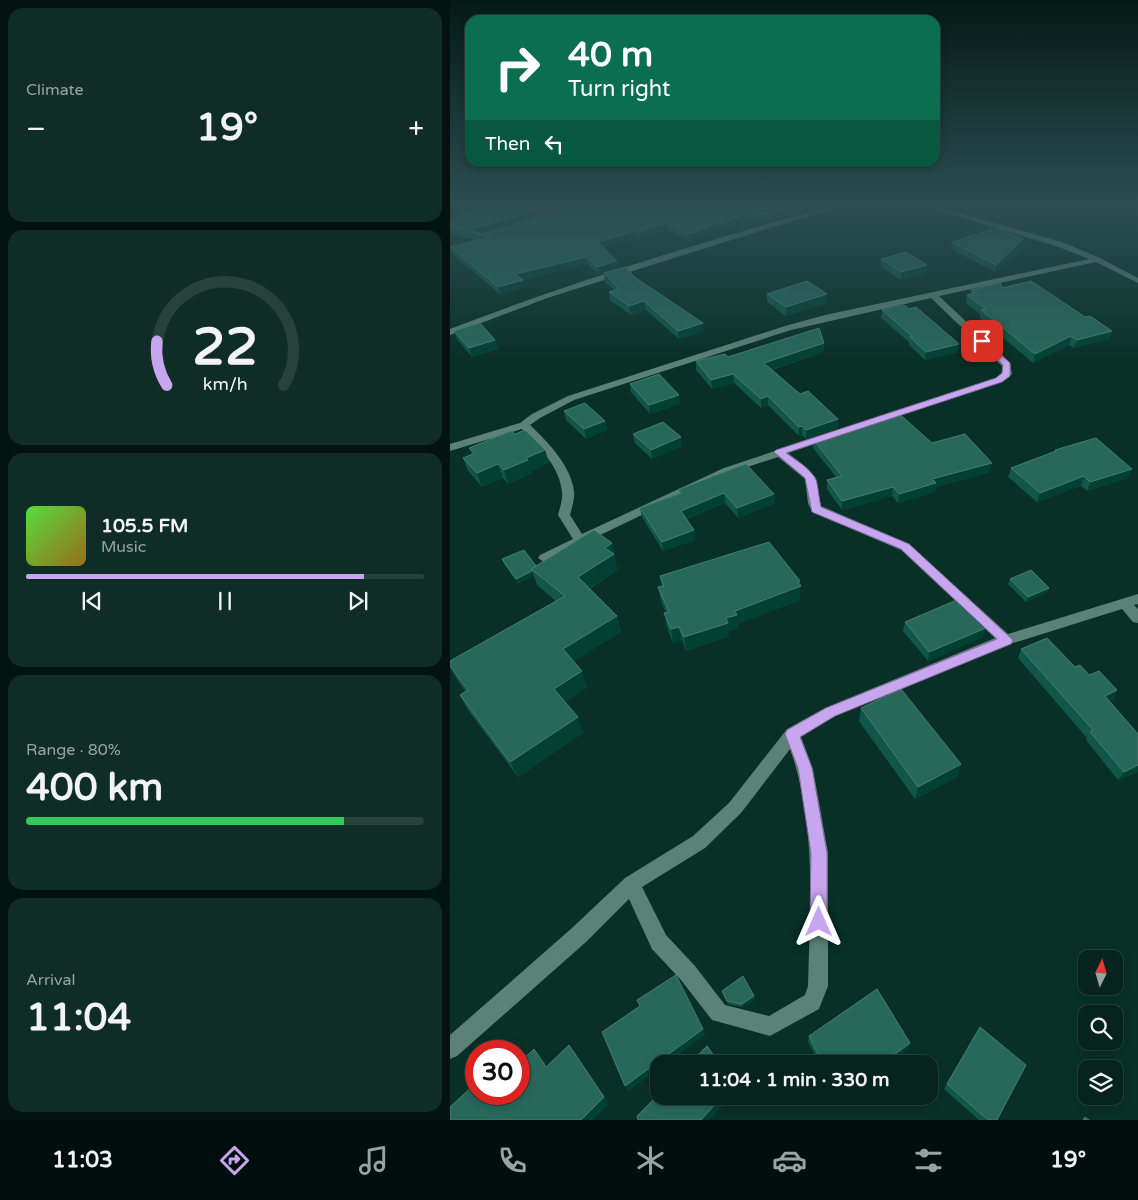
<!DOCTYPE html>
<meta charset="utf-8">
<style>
:root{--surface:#06241d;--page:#0f2c26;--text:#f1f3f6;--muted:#98a4a4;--line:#27413b;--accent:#c8a6ef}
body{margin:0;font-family:"Varela Round",sans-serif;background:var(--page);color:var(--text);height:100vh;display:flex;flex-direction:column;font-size:19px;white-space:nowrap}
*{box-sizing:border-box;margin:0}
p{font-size:16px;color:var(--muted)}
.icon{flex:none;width:28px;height:28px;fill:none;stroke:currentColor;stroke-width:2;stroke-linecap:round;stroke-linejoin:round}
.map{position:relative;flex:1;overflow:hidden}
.panel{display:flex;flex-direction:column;gap:8px;padding:8px;background:#031410;width:450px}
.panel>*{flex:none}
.top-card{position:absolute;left:15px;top:15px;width:475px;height:152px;border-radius:15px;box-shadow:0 2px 8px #0003,0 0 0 1px var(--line);background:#0b6e4f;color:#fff;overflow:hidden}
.needle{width:32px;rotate:5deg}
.buttons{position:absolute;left:628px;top:950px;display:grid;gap:10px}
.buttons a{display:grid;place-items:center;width:45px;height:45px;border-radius:10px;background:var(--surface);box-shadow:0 2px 8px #0003,0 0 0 1px var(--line);font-size:25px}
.speed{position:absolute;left:15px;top:1040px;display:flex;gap:10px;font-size:25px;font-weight:700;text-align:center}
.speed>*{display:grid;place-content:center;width:65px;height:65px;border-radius:50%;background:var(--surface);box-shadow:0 2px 8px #0003,0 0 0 1px var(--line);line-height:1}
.speed .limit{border:8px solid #d22;background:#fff;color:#111}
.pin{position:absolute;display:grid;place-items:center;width:42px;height:42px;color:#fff;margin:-21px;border-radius:10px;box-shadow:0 2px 8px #0006}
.me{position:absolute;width:55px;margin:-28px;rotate:0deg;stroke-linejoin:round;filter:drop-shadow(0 0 4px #0008)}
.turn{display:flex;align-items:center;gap:18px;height:105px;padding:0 20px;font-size:22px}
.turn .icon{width:65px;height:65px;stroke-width:2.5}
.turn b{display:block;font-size:35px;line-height:42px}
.then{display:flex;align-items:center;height:48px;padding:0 20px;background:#0003;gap:10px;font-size:19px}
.big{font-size:38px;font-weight:700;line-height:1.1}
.panel .widget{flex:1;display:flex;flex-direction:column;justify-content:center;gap:8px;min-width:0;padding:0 18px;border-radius:15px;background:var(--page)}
.panel .dial{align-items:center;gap:0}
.dial svg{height:130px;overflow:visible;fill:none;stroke:var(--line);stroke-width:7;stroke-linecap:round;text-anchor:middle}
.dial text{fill:var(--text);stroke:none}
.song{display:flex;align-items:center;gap:15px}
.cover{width:60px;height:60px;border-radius:8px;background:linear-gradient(135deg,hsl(110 70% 55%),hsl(40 70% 35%))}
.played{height:5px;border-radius:2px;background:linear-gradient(90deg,var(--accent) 85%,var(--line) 85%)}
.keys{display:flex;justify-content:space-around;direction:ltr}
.heat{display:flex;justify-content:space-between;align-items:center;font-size:28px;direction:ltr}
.charge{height:8px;border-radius:4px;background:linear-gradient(90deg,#34c759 80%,var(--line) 0)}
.trip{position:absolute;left:200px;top:1055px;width:288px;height:50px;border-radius:15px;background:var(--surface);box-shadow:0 2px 8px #0003,0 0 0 1px var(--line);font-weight:700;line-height:50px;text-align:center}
.menu{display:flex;height:80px;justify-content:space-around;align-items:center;background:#020e0c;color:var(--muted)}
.menu .icon{width:35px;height:35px}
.menu .active{color:var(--accent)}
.menu b{font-size:22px;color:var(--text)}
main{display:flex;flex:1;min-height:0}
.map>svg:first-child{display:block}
</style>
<main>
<section class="panel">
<div class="widget"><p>Climate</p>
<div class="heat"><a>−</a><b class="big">19°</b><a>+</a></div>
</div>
<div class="widget dial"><svg viewBox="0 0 100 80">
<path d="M14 69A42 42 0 1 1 86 69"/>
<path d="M14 69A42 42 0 0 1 8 42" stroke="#c8a6ef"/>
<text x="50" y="56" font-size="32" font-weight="700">22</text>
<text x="50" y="72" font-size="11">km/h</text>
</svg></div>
<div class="widget">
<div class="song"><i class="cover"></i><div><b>105.5 FM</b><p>Music</p></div></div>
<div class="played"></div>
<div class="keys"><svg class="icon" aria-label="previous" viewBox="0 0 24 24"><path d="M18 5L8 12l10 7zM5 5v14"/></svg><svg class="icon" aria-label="pause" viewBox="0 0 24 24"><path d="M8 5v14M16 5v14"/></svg><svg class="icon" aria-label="next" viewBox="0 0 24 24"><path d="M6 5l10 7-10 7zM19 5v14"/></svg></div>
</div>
<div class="widget"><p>Range · 80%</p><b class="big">400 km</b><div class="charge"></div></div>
<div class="widget"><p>Arrival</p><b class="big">11:04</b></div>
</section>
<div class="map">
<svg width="688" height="1120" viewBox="0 0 688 1120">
<rect width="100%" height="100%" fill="#083027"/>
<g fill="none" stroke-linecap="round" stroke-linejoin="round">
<!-- minor -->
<g fill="#5c8277" fill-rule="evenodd">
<path d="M382,206h11l-77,23 -219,69 -97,37v-6c125,-48 253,-88 382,-123z"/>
<path d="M474,206h11l127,36 38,16 38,20v5l-42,-21 -157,34 71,67 2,11 -10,8 -119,39 -4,-1v-4l117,-38 6,-5v-7l-71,-68 -140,32 -217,70 -34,18 -10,7c18,17 41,41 44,66 1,8 -2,16 -4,24l12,19 142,-66 105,-35 4,1 1,2 -1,2 -45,15 19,15 9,10 5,28 88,38 99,90 130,-40v10l-4,1 4,4v14l-5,-1 -11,-13 -112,35 -175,72 -34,21 12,32 15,84v133l-9,23 -49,27 -58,-16 -31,-40 -29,-31 -23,-50 -43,43 -129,114 -7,3v-24l122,-107 53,-50 68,-42 36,-33 58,-74 38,-21 170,-70 -94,-88 -89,-38 -4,-9 -3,-24 -27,-22 -46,15 -36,17 -152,73 -6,-4 2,-3 33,-16 -15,-24c2,-8 5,-16 4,-23 -2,-25 -24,-47 -40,-63l-72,22v-7l70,-21 12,-9 36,-18 217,-70 40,-11 264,-56 -33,-13zM340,749c27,75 20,158 18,237l-3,9 -36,21 -44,-11 -30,-39 -29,-31 -24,-48 63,-39 36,-35z"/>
</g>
</g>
<!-- wall -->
<g fill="#105649">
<path d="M124,206l-92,28 341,-28 -64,16 -6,-4 -64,23 -22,-11 -28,9 -2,-1 -34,10 14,13 1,7 -20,6 -10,-10 -66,16 3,7 -25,7 -48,-40 -2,-7 26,-7 -26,-6v-13z"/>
<path d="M573,239l-1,7 -27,26 -44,-23 1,-7z"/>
<path d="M431,259l45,14 -25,7 -20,-13z"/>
<path d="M154,273l32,5 68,53 -25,8 -33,-29 -15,5 -21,-15 -1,-8 5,-2 -9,-8z"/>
<path d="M552,288l83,29 27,14 -3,8 -35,9 -5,-3 -36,18 -53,-45v-4l-14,-11 1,-8 3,-1 1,-4z"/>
<path d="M317,294h60v9l-41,13 -19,-14z"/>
<path d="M432,310l76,42 -33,8 -16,-15v-3l-28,-24z"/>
<path d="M4,331l41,9 3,9 -26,8 -15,-18z"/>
<path d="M374,352l-52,18 28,24 38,25v9l-32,11 -4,-4 -3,1 -31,-31 -7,3 -27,-25 -22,6 -16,-19v-9l32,-4z"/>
<path d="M180,384l50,20 -30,10 -19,-22z"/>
<path d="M114,411l41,10 2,9 -21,9 -20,-19z"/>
<path d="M65,434l30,16 4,13 -18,8 1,2 -24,11 -5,-6 -21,9 -14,-16 -5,-13 9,-4 -3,-6z"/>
<path d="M183,434l49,12 -30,13 -17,-16z"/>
<path d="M363,439l119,4 58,29 -54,15 -1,5 -37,11 -6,-7 -50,14 -15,-21v-9l9,-3 -23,-29z"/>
<path d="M605,450l73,28 -41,13 -6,-5 -44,16 -29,-25 3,-9 43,-16z"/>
<path d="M229,489l95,5 1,9 -37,15 -13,-15 -39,16 8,11 1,10 -32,11 -21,-34 -2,-9 40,-15z"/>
<path d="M162,543l5,27 -27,19 27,27 4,16 -47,29 13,26 -23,15 19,31 -65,44 -50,-67 -8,-15 5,-4 -9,-13 -6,-11v-6l106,-60 -19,-16 -3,-9 -16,7 -14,-19 -2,-5 34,7z"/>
<path d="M210,576l140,5v19l-62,24v4l-9,3v5l-43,15 -4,-11 -9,3 -6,-16 -3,-14h2l-5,-12 -3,-14 3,-1z"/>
<path d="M560,579l39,9 -2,4 -21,10 -18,-18z"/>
<path d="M455,622l78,15 -55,24 -25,-30z"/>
<path d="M571,649l54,18 42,23 -4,9 -4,2 29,33v38l-20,8 -32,-40 1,-2 -69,-80z"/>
<path d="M411,708l97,69 -43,22 -56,-78z"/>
<path d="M272,991l33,8 -12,8 -15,-3 -5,-10z"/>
<path d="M530,1027l17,93h-18l-35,-31z"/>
<path d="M359,1036l101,7 -3,6 -20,15h-67l-12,-22z"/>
</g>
<!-- shaded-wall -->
<g fill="#034034">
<path d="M101,206h23l-95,28h-3l-2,-6z"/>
<path d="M346,206h27l-64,16v-7z"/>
<path d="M303,212v6l-64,23 -1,-7z"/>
<path d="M216,223l1,7 -28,9 -1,-7z"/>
<path d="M186,231l1,7 -38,11 -1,-7z"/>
<path d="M573,239l-1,7 -27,26 1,-7z"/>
<path d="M136,257l2,7 -71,17 -1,-7z"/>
<path d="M167,261l1,7 -20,6 -1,-7z"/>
<path d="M477,265l-1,8 -25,7v-8z"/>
<path d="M73,280l2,7 -25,7 -2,-7z"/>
<path d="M377,294v9l-41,13v-9z"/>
<path d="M194,301l2,9 -15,5 -2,-9z"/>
<path d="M253,323l1,8 -25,8 -1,-8z"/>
<path d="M662,331l-3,8 -35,9 3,-8z"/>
<path d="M621,336l-2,9 -36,18 2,-9z"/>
<path d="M45,340l3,9 -26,8 -3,-9z"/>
<path d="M374,343v9l-60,20v-9z"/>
<path d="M509,344l-1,8 -33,8 1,-8z"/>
<path d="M283,374l1,9 -22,6 -1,-9z"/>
<path d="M229,395l1,9 -30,10 -1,-9z"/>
<path d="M318,396v9l-7,3v-9z"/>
<path d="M388,419v9l-32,11v-9z"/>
<path d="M155,421l2,9 -21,9 -2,-10z"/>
<path d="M352,426v9l-3,1v-9z"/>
<path d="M231,437l1,9 -30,13 -1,-9z"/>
<path d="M95,450l4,13 -18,8 1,2 -24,11 -4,-14 22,-12z"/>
<path d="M542,463l-2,9 -54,15 -1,5 -37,11 1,-9 33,-15z"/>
<path d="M48,464l5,14 -21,9 -5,-14z"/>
<path d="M682,469l-4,9 -41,13 3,-9z"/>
<path d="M634,476l-3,10 -44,16 3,-9z"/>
<path d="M443,487l-1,9 -50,14v-9z"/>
<path d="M274,493l1,10 -43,17 -1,-9z"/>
<path d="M324,494l1,9 -37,15 -1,-10z"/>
<path d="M244,530l1,10 -32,11 -1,-9z"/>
<path d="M162,543l5,27 -34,23 -5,-16 27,-29z"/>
<path d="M82,571l2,5 -16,7 -2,-4z"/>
<path d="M350,581v19l-62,24v4l-9,3v5l-43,15 -2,-14 42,-19 9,-7z"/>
<path d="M599,588l-2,4 -21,10 2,-5z"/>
<path d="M167,616l4,16 -53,33 -5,-16z"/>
<path d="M229,627l3,13 -9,3 -2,-14z"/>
<path d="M536,628l-3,9 -55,24 1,-9z"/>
<path d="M132,671l5,16 -27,18 -6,-16z"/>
<path d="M667,690l-4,9 -13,6 5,-9z"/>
<path d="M128,717l5,16 -65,44 -8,-15z"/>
<path d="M511,764l-3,13 -43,22 3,-12z"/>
<path d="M688,765v7l-20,8 6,-8z"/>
<path d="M304,996l1,3 -12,8 -1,-3z"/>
<path d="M253,1029l2,6 -39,29h-7v5l-31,22 -3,-5z"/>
<path d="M460,1043l-3,6 -20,15h-5z"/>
<path d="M119,1045l7,9 33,50 -16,16h-12z"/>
<path d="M84,1049l8,8 11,17 -7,-7z"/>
<path d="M271,1098l2,7 -14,15h-8z"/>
</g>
<!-- building -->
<g fill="#27685b" stroke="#447e73">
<path d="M31,206h70l-77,22 -1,3 10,3 92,-28h221l-37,9 -6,-3 -65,22 -22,-11 -28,9 -2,-1 -38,11 19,19 -20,6 -11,-10 -70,17 7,6 -25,7 -48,-40 39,-10 -39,-10v-6z"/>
<path d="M547,228l26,11 -27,26 -44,-23z"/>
<path d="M456,252l21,13 -26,7 -20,-13z"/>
<path d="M175,267l11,11 67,45 -25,8 -34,-30 -15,5 -20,-14 10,-3 -15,-16z"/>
<path d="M357,281l20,13 -41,13 -19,-13z"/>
<path d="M581,281l54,36 5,-1 22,15 -35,9 -6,-4 -36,18 -54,-44 5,-1 -19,-14 8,-2 -4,-3 29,-7 2,5z"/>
<path d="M454,305l5,4 7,-2 43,37 -33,8 -16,-15h3l-31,-27z"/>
<path d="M30,323l15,17 -26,8 -15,-17z"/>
<path d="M369,328l5,15 -60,20 36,31 8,-3 30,28 -32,11 -4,-4 -3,1 -31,-31 -7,3 -28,-25 -22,6 -15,-19 29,-7 3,3z"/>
<path d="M209,374l20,21 -30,10 -19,-21z"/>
<path d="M135,403l20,18 -21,8 -20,-18z"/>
<path d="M446,411l36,32 33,-9 27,29 -60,16 4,4 -37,11 -6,-7 -51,14 -15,-21 15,-4 -29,-37z"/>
<path d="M213,422l18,15 -30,13 -18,-16z"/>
<path d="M75,430l20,20 -19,8 2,2 -24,10 -6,-6 -21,9 -14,-15 12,-5 -6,-5 42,-17 4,3z"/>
<path d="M646,438l36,31 -42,13 -6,-6 -44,17 -29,-25 45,-17 -1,-1z"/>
<path d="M296,464l28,30 -37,14 -13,-15 -43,18 13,19 -32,12 -22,-34 42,-15 -3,-4 6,-2z"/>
<path d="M144,530l18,13 -7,5 9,6 -36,23 39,39 -54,33 19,22 -28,18 24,28 -68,45 -50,-67 8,-5 -18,-24v-5l115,-65 -34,-27z"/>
<path d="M319,542l31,39 -2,1 3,4 -66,25 2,4 -11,3 2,5 -44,14 -5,-10 -8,2 -7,-16 5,-1 -11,-25 6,-1 -4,-10z"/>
<path d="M74,550l12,16 -5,3 1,2 -16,8 -14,-20z"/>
<path d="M581,570l18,18 -21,9 -18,-18z"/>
<path d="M509,599l27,29 -57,24 -24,-30z"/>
<path d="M597,638l28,29 5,-2 9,10 10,-4 18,19 -12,6 33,38v31l-14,7 -34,-40 3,-2 -72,-81z"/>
<path d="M451,689l60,75 -43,23 -57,-79z"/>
<path d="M226,975l27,54 -78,57 -23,-54 38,-26 -3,-6z"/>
<path d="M293,976l11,20 -12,8 -15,-3 -5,-10z"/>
<path d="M427,989l33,54 -28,21h-59l-14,-28z"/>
<path d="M530,1027l46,38 -29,55h-9l-41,-36z"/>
<path d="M119,1045l35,52 -23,23h-131v-13l26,-24v11h43v-31l15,-14 12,18z"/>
<path d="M257,1046l13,18h-31z"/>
<path d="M209,1094v2h61l1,2 -20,22h-63l-1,-4z"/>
<path d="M635,1117l4,3h-6z"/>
</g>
<!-- sky -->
<linearGradient id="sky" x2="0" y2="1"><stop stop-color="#041a15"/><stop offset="0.57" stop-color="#2c4e52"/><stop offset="1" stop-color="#2c4e52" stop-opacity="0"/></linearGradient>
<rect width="688" height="363" fill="url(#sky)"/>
<!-- route -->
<path fill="#c8a6ef" stroke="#826c9b" d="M530,340h5l25,23v13l-8,6 -216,71c10,7 25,16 30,27 2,5 3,20 5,27l88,37 104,96 -2,4 -176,72 -35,21 12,31 15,85v69l-2,5 -6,3 -6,-3 -3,-5 1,-69 -13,-85 -13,-34 2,-4 39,-22 171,-69 -96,-90 -89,-37 -7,-34 -31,-26 2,-2 220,-72 6,-5 1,-8 -23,-22z"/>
</svg>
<div class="buttons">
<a><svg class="needle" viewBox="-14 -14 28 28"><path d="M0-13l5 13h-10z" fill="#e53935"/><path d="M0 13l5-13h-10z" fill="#98a4a4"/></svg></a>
<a><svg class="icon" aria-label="search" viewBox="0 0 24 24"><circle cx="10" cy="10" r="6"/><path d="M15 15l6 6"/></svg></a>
<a><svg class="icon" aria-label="layers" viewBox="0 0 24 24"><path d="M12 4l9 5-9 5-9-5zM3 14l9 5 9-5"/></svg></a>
</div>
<div class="speed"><div class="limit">30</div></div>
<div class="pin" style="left:532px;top:341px;background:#d93025"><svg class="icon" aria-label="arrive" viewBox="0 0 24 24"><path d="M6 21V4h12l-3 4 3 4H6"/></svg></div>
<svg class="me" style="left:369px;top:922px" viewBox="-20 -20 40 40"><path d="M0-17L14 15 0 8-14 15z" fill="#c8a6ef" stroke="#fff" stroke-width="4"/></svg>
<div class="trip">11:04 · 1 min · 330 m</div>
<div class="top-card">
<div class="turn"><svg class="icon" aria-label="right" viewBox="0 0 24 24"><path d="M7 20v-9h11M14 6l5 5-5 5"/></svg><div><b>40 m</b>Turn right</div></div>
<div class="then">Then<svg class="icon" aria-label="left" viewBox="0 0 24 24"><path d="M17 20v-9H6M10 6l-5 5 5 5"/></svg></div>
</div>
</div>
</main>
<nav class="menu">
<b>11:03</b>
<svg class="icon active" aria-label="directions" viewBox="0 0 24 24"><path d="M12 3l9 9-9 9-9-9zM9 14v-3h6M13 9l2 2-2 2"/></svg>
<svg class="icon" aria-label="music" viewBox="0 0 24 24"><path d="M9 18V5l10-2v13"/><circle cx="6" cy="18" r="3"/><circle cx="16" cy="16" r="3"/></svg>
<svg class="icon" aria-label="phone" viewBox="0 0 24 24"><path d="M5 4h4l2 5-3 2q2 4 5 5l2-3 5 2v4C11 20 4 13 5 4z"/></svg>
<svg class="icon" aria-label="climate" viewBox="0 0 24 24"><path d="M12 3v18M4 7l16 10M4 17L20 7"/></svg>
<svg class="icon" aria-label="car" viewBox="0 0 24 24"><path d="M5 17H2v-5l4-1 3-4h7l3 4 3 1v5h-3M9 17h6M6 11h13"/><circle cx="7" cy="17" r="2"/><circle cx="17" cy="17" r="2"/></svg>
<svg class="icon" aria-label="filters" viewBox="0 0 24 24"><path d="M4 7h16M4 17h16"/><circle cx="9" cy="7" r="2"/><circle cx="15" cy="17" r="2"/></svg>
<b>19°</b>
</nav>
